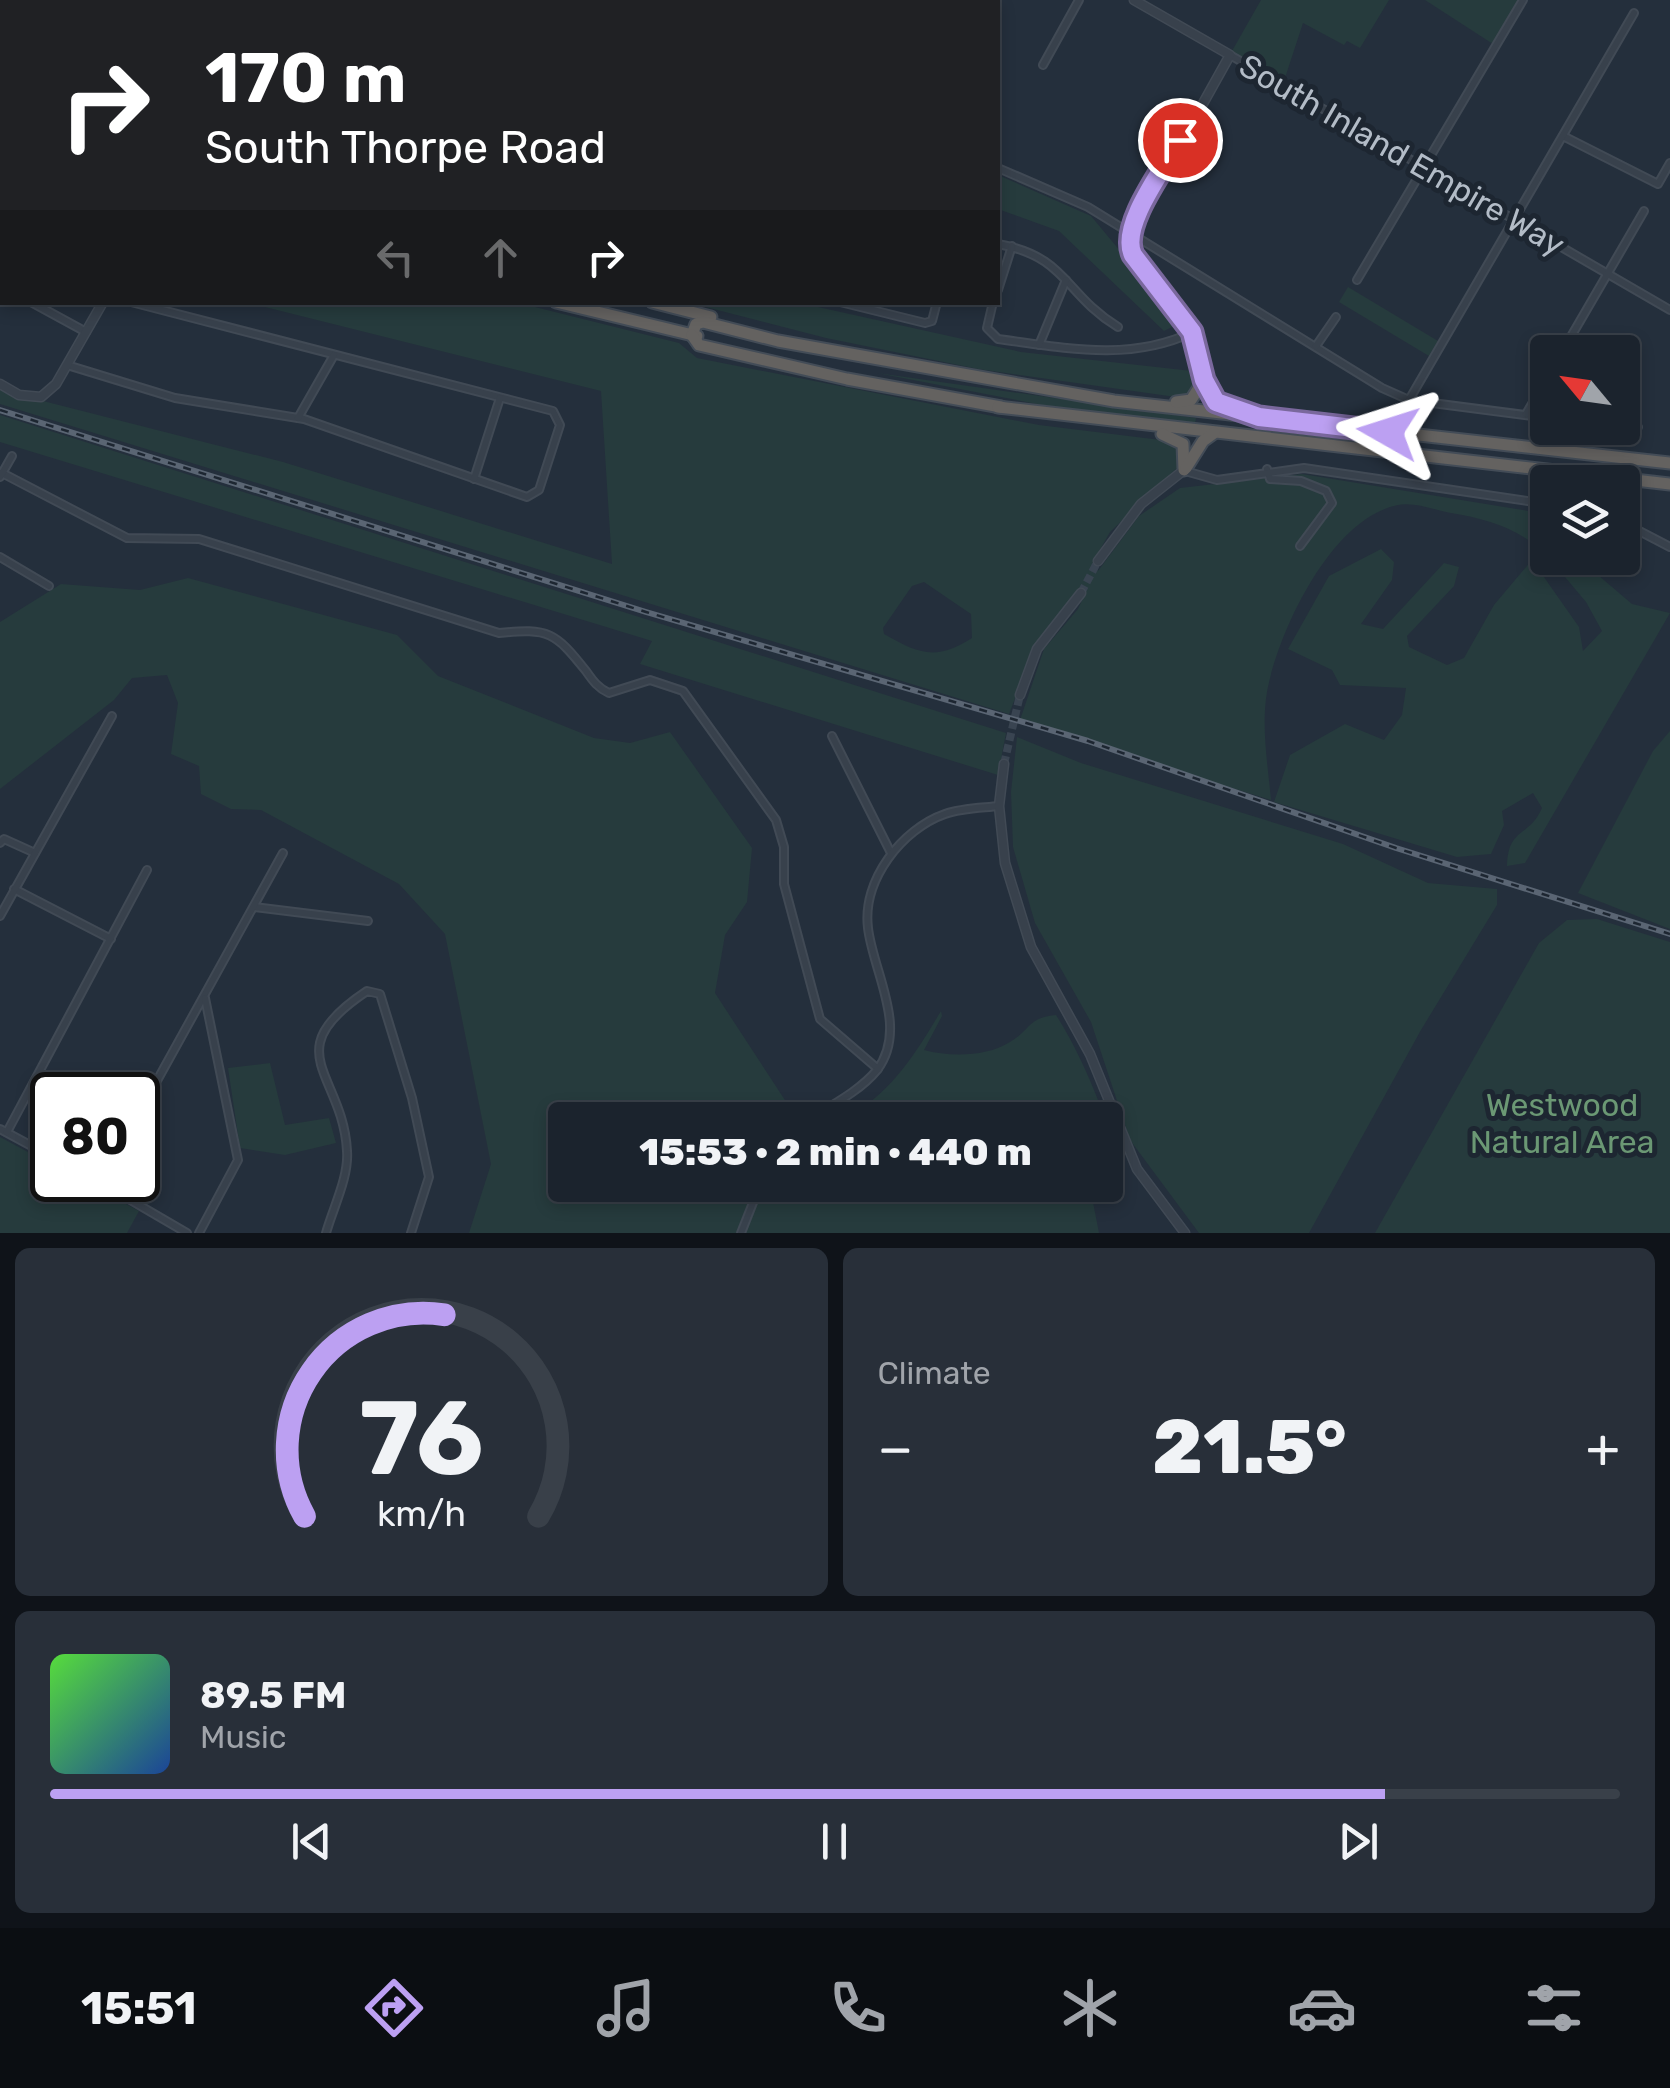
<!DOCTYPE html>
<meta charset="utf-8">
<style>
:root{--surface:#1b232d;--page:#282f39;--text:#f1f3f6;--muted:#a0a4aa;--line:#394049;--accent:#bca0f2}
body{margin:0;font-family:Rubik,sans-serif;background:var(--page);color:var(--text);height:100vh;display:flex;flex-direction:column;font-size:38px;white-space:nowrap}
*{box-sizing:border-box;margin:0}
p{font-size:32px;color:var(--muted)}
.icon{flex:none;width:55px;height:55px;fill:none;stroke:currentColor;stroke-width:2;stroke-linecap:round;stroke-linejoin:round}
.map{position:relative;height:1233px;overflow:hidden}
.drawer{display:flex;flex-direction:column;gap:15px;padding:15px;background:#0f1319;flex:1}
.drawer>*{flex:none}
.hud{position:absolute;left:0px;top:0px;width:1000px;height:305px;box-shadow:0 5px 15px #0003,0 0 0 2px var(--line);background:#202124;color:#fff;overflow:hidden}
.needle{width:65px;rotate:299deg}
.buttons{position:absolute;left:1530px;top:335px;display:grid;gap:20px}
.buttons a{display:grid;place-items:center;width:110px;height:110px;border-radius:10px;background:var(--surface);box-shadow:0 5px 15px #0003,0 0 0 2px var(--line);font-size:50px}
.speed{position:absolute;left:30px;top:1072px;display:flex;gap:20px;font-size:50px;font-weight:700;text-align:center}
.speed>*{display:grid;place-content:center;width:130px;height:130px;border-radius:50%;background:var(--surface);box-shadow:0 5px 15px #0003,0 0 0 2px var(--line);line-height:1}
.speed .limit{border:5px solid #111;border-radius:15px;background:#fff;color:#111}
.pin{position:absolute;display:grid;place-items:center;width:85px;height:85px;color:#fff;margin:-42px;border:5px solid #fff;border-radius:50%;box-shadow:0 2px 10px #0007}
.me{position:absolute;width:110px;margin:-55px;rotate:276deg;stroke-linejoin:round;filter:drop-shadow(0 0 8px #0008)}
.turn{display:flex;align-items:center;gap:35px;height:210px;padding:0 40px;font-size:45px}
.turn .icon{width:130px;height:130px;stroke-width:2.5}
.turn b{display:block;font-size:70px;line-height:85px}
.lanes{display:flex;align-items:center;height:95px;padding:0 40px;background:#0003;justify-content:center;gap:50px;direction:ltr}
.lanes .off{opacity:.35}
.big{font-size:75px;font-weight:800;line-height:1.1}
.drawer .widget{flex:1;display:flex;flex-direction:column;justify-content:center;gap:15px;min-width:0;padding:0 35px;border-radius:15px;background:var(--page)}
.drawer .dial{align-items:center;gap:0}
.dial svg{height:260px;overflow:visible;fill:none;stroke:var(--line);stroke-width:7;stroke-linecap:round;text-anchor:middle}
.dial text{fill:var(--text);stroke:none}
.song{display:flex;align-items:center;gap:30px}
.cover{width:120px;height:120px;border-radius:15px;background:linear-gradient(135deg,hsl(110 70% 55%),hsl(220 70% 35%))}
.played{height:10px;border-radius:5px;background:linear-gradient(90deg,var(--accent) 85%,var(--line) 85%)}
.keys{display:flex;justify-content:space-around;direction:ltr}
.heat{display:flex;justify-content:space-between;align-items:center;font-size:55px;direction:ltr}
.drawer .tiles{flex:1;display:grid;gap:15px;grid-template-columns:1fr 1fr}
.widget:last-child{grid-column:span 2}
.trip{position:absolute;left:548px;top:1102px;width:575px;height:100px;border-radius:10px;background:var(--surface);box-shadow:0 5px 15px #0003,0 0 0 2px var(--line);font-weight:800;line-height:100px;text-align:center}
.dock{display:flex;height:160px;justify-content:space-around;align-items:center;background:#0b0e12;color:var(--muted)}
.dock .icon{width:70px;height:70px}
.dock .selected{color:var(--accent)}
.dock b{font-size:45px;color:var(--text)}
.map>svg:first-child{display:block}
</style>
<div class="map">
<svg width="1670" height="1233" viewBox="0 0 1670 1233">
<rect width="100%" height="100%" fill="#242f3c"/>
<!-- green -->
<g fill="#263b3d" fill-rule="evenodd">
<path d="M1261,0h128l-29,48 -13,-7 -3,4 -41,-22 -19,58 -52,-30z"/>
<path d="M1425,0h95l-27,44z"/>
<path d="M998,175l93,41 89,107 -16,8 -105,-100 -61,-22z"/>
<path d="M1348,287l90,54 -9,15 -90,-54z"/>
<path d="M249,303h270l160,40 18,15 342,67 130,16 10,5 4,11 -6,11 -67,64 -17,30 5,9 41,-55 41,-28 122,-14 245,40v42c-25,-27 -60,-37 -96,-43 -16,-3 -37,-11 -53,-8 -67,13 -120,127 -131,187 -6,35 1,74 4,108l-252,-77 25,-74 34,-40 7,-15 -8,-2 -40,49 -28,73 -1009,-310v-14l283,72 329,102 -11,-173zM924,582l47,32 1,24c-36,23 -53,16 -88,-4l-1,-6 29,-42z"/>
<path d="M690,303h110l221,49 171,19 8,5 -7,18 -10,4 -205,-29 -152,-31z"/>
<path d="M877,373l319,45 -1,7 -148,-19z"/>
<path d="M0,415l1006,318 -8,42 -358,-111 12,-23 -652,-199z"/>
<path d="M1381,549l13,13 -2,18 -31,44 22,5 61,-66 15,4 -5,19 -47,50 2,11 38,18 17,-7 30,-53 38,-45 47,67 4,24 19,-20 -16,-29 -37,-44h29l54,46 38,9 -145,250 -18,3c1,-39 22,-28 35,-58l-9,-15 -31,18 2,14 -13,29 -34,3 -183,-55 16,-47 55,-31 39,16 18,-25 4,-27 -66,-3 -8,-15 -44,-21 41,-73z"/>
<path d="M188,578l209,57 41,41 156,62 36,5 40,-11 82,116 -5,54 -22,33 -10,58 83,127h-233v65h538l-11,12 7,36h-630l22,-69 -46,-230 -46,-50 -138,-74 -30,-1 -30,-15 -2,-28 -28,-12 7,-51 -11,-28 -35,3 -18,22 -114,89v-167l61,-38 79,6z"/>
<path d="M1670,731v198l-92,-36 75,-142z"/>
<path d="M1017,737l64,26 262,81 85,39 69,6v16l-76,125 -112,203h-110l-69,-93 -39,-118 -56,-99 -22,-76 -2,-55z"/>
<path d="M1597,919l73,23v291h-295l164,-290 28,-23z"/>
<path d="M941,1011l1,5 -18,34c26,7 62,7 86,-8 22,-13 17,-24 46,-27 30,47 48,99 66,152l-17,16v-63h-264c48,-23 73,-64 100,-109z"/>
<path d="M270,1063l15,62 44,-7 7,25 -51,12 -45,-7 -12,-80z"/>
<path d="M0,1137l52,28v15h29l58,31 -12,22h-127z"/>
</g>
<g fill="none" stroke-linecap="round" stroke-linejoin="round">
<!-- tertiary-tunnel -->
<g stroke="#394451" stroke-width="8" stroke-dasharray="8 4" stroke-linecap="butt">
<path d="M1081,593l17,-32"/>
<path d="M1004,764l16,-69"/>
</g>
<defs>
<g id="minor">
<path d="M753,0l3,2"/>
<path d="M899,0l4,2"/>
<path d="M26,2l2,-2"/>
<path d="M145,2l1,-2"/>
<path d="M536,2h30"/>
<path d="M889,2l2,-2"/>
<path d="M935,2l1,-2"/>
<path d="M0,30l2,1"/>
<path d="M0,46l2,-4"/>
<path d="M1230,55l440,255"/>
<path d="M1043,65l36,-65"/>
<path d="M1563,136l95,48 12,-21"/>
<path d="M998,168l90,39 294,181 27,12 139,18"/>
<path d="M998,244c70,13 65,49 120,83"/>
<path d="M1357,280l166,-280"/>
<path d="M0,286l2,1"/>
<path d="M998,290l14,-44"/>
<path d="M31,302l55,30"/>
<path d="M840,302l85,21 7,-2 5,-19"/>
<path d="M993,302l-6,26 11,11c67,9 132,23 195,-7"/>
<path d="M1039,345l27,-65"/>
<path d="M1316,346l20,-29"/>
<path d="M1562,352l82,-141"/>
<path d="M67,365l108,33 129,21 223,78 12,-7 21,-65 -7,-14 -422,-109"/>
<path d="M1409,400l225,-387"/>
<path d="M1526,414l22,-37"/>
<path d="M298,418l36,-63"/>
<path d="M1622,426l16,1"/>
<path d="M1267,469l3,10 31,2 25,10 6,12 -32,43"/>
<path d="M1185,471l32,9 87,-12 244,36"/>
<path d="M2,473l125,65 72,1 300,94c50,-5 56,-1 87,38 7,10 12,17 23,22l41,-13 33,11 93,129 8,27v37l36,135 58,50"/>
<path d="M0,477l12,-21"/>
<path d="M474,479l26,-81"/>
<path d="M1622,522l48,25"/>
<path d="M0,557l49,29"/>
<path d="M832,736l59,117"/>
<path d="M0,843l4,-4 31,14"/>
<path d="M14,889l97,50"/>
<path d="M254,907l114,14"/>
<path d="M0,916l112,-200"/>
<path d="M138,1115l145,-262"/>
<path d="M808,1120c22,-14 52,-29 69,-50 32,-42 -4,-98 -9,-142 -6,-48 34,-99 77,-114 17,-6 36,-6 54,-8"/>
<path d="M0,1129l52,28"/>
<path d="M7,1132l140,-262"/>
<path d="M96,1180l91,53"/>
<path d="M199,1233l39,-73 -33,-162"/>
<path d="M326,1233c7,-25 23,-56 21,-82 -4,-78 -72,-99 20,-160l13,3 32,104 17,79 -18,56"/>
<path d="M741,1233l19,-48"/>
</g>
<g id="tertiary">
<path d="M1134,0l96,55 -102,183c3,45 74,75 76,142"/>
<path d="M0,384l19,11 22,2 15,-13 47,-82"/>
<path d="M1098,561l43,-57 43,-34"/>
<path d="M1020,695l17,-46 44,-56"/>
<path d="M1004,764l-5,42 6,57 26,84 59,107 47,115 48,64"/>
</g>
<g id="trunk">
<path d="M556,302l141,34"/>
<path d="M652,302l59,15"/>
<path d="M692,335l4,-11 7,-2 75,19 336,60 556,62"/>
<path d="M692,335l7,10 148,34 154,28"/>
<path d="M1204,380l12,22 19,9"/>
<path d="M1176,402l15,-2 13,-20"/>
<path d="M998,407l672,77"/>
<path d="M1162,434l21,10 1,26"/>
<path d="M1186,468l17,-27 11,-8"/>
</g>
<g id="motorway">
<path d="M0,142l2,1"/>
<path d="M0,164l2,1"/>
</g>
</defs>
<!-- minor casing -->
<use href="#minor" stroke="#414a55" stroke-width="10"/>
<!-- tertiary casing -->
<use href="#tertiary" stroke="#414a55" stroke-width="11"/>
<!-- trunk casing -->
<use href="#trunk" stroke="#434c57" stroke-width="15"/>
<!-- motorway casing -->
<use href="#motorway" stroke="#434c57" stroke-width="15"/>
<!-- minor -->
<use href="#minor" stroke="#38414c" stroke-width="6"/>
<!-- tertiary -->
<use href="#tertiary" stroke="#38414c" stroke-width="8"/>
<!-- trunk -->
<use href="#trunk" stroke="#646260" stroke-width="11"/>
<!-- motorway -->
<use href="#motorway" stroke="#726555" stroke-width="11"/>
<defs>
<path id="rail" d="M0,410l646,202 442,129 308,107 274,86"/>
</defs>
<!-- rail casing -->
<use href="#rail" stroke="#5a6573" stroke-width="6"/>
<!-- rail -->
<use href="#rail" stroke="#1d2631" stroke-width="2.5" stroke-dasharray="8" stroke-linecap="butt"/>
</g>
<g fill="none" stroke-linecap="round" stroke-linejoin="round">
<defs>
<path id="route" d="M1180,140c-15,27 -61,86 -47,115l59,77 12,48 12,22 43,15 129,15"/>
</defs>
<!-- route casing -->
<use href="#route" stroke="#7a689d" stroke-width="25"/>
<!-- route -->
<use href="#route" stroke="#bca0f2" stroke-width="18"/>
</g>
<g text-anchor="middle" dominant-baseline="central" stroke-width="10" stroke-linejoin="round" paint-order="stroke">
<!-- street labels -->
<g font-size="32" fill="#b3bcc7" stroke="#1d2631">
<text transform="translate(1402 155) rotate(30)">South Inland Empire Way</text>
</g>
<!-- park labels -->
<g font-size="32" fill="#6b9874" stroke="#1d2631">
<text x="1562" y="1105">Westwood<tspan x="1562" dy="37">Natural Area</tspan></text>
</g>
</g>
</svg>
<div class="buttons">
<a><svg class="needle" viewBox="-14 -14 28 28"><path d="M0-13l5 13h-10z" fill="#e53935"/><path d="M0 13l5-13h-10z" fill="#a0a4aa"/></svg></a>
<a><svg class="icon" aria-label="layers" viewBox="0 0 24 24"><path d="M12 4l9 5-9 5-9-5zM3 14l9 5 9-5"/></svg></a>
</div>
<div class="speed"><div class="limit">80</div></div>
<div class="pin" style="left:1180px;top:140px;background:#d93025"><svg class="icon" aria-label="arrive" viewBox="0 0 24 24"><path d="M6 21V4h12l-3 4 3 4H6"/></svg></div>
<svg class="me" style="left:1388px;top:432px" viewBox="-20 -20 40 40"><path d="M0-17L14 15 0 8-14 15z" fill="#bca0f2" stroke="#fff" stroke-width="4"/></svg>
<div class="trip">15:53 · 2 min · 440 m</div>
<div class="hud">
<div class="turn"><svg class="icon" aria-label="right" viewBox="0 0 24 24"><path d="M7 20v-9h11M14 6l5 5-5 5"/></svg><div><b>170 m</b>South Thorpe Road</div></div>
<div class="lanes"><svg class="icon off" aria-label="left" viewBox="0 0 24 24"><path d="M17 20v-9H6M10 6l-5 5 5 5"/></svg><svg class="icon off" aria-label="ahead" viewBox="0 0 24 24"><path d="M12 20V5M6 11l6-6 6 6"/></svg><svg class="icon" aria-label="right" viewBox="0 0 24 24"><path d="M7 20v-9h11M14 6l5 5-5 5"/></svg></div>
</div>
</div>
<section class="drawer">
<div class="tiles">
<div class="widget dial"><svg viewBox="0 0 100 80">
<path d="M14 69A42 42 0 1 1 86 69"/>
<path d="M14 69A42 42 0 0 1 57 7" stroke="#bca0f2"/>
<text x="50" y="56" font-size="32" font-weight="700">76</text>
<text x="50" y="72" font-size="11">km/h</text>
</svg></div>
<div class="widget"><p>Climate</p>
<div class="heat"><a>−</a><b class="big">21.5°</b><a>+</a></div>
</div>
<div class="widget">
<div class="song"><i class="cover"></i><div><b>89.5 FM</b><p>Music</p></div></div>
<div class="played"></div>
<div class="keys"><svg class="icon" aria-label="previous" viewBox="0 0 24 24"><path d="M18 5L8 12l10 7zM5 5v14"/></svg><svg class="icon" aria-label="pause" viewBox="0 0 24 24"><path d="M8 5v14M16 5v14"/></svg><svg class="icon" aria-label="next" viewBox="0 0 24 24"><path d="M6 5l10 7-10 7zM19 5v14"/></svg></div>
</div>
</div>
</section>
<nav class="dock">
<b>15:51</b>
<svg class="icon selected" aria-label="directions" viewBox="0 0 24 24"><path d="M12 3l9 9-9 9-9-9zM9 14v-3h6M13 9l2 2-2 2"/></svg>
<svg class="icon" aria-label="music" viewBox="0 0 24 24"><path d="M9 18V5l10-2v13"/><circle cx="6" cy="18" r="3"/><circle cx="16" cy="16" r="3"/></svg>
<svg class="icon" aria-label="phone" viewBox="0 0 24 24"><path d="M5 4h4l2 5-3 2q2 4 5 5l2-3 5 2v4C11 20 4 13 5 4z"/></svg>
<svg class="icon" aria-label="climate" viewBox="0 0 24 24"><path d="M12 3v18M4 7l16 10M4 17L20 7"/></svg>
<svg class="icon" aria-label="car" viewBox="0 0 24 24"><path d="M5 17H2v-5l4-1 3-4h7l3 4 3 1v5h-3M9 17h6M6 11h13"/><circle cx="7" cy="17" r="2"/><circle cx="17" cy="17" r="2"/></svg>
<svg class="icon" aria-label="filters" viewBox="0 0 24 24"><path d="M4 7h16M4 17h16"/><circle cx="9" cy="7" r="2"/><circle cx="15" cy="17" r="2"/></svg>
</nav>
